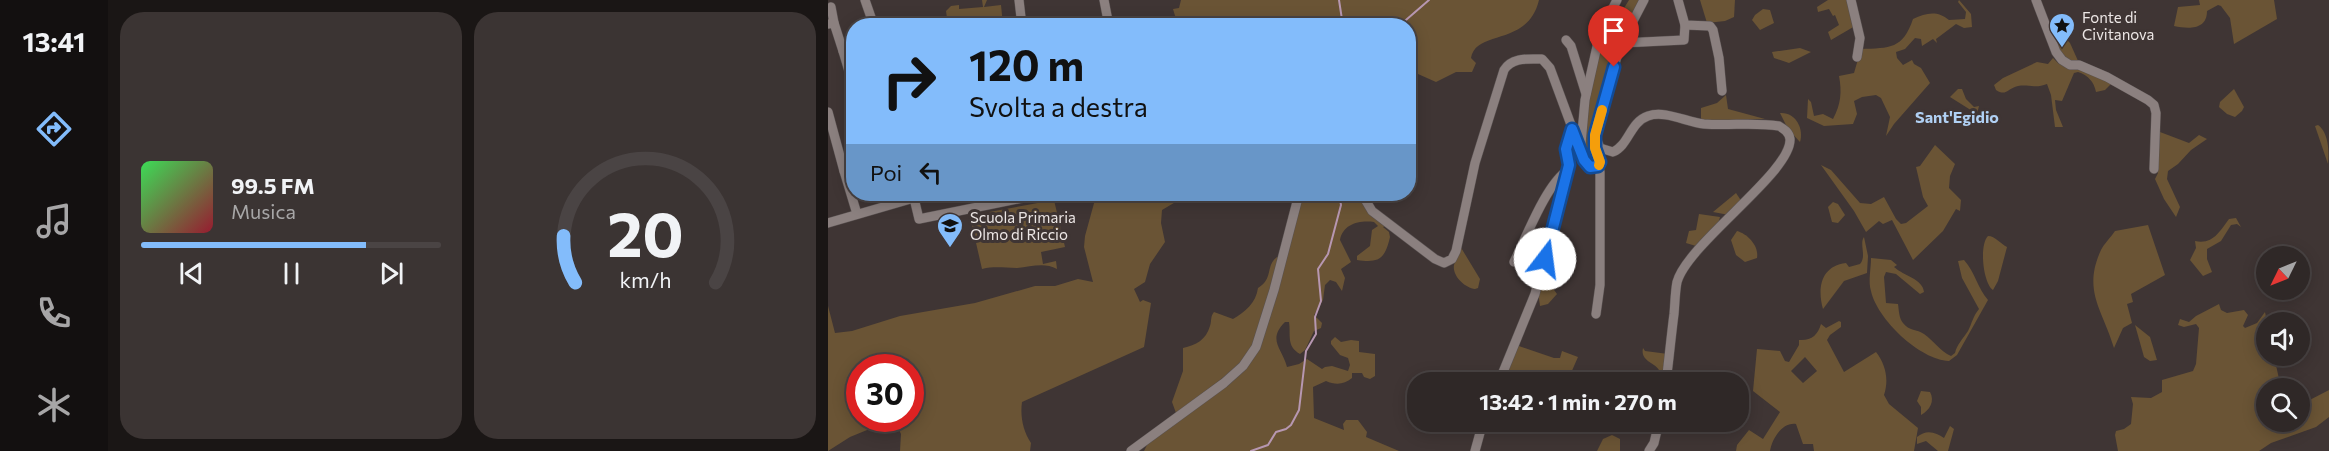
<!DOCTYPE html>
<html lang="it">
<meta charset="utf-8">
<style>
:root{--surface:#2f2827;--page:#3b3433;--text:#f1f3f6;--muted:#a7a6a7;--line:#4a4444;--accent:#83bcfb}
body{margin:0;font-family:Commissioner,sans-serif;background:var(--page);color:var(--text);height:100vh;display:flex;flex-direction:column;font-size:22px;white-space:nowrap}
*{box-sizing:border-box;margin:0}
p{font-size:20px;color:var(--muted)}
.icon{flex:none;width:33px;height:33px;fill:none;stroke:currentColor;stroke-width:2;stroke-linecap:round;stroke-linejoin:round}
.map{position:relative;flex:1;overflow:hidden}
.side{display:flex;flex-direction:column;gap:12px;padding:12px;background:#1a1615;width:720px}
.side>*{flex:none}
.hud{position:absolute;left:18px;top:18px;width:570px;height:183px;border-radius:24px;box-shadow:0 3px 15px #0003,0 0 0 2px var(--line);background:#83bcfb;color:#111;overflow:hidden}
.needle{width:39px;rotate:227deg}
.fabs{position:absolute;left:1428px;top:246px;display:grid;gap:12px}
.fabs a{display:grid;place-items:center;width:54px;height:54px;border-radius:50%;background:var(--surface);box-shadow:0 3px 15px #0003,0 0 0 2px var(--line);font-size:30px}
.speed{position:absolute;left:18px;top:354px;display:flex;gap:12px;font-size:30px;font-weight:700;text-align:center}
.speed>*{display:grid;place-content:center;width:78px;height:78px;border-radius:50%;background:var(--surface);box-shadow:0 3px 15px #0003,0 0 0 2px var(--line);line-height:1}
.speed .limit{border:9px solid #d22;background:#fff;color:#111}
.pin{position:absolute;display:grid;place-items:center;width:51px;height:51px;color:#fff;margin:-62px -26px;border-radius:50% 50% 50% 0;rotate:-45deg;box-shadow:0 0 6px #0007}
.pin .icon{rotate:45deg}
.me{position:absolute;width:66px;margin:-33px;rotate:15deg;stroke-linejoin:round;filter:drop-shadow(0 0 4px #0008)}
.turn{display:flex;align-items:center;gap:21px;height:126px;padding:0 24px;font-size:27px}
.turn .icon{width:78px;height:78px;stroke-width:2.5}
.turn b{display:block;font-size:42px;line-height:51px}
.then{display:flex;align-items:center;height:57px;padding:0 24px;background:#0003;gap:12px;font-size:22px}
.side .tile{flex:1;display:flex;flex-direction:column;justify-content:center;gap:9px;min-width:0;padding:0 21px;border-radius:24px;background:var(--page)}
.side .dial{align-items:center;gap:0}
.dial svg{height:156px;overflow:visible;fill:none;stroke:var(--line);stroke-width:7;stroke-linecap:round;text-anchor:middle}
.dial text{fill:var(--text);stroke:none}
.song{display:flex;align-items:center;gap:18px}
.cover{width:72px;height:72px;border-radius:9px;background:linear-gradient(135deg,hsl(130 70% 55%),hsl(350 70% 35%))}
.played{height:6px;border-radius:3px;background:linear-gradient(90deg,var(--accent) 75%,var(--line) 75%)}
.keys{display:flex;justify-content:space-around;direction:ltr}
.side .tiles{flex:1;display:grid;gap:12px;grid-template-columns:repeat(2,1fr)}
.trip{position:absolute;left:579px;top:372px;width:342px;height:60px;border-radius:24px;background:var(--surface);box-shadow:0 3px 15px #0003,0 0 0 2px var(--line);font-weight:700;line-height:60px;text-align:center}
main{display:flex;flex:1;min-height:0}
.tabs{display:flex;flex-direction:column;width:108px;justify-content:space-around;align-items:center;background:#131010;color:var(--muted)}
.tabs .icon{width:42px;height:42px}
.tabs .on{color:var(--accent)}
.tabs b{font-size:27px;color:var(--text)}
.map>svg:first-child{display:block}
</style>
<main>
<nav class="tabs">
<b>13:41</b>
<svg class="icon on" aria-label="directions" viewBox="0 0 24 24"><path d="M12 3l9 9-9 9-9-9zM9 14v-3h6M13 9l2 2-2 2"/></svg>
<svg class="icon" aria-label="music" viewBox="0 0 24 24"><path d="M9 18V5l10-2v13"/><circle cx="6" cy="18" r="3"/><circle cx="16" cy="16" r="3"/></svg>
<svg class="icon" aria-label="phone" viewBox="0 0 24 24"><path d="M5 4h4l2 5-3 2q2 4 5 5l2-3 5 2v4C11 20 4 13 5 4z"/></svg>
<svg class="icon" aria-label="climate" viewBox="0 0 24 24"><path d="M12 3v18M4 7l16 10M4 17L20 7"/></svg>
</nav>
<section class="side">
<div class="tiles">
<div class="tile">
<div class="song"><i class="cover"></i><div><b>99.5 FM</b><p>Musica</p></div></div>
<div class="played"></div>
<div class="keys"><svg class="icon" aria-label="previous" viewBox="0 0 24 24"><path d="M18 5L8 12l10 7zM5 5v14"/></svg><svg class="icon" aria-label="pause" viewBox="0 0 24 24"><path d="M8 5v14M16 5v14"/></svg><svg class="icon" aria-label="next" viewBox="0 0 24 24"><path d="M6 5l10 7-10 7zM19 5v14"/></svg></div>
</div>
<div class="tile dial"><svg viewBox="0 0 100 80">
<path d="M14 69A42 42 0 1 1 86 69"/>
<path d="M14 69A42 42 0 0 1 8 45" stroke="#83bcfb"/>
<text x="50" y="56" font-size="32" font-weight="700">20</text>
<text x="50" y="72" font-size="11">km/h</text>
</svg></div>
</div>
</section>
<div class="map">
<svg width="1501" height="451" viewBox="0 0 1501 451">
<rect width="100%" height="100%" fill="#3f3534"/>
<!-- green -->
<g fill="#6a5435" fill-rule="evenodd">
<path d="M154,0h5l-3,7 17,-2 2,20h-55l-2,-14 5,-5 8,-1v4l24,-2z"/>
<path d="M353,0h358c-11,47 -63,29 -68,58l5,5 -4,9h-16l-20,10 -27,-12 -1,-44 -236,-1 4,-6 -3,-10 6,-1z"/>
<path d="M801,0h13l-40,89 -13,42 1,13 6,15 -2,4 -5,1 -7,-22 17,-99 11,-12z"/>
<path d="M872,0h35l-1,17 -9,4 -18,2z"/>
<path d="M1000,0h19l8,26 -24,14 -3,-8 11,-7 -4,-10 -2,1 -4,-7 -11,3 -1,-5z"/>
<path d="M1131,0l12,14 1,13 -8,1 -8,-4 -20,15 1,4 -4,-4 -11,7 -1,-7 -6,-1 -10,11 -9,3 1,6 6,7 9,-5 2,4 7,4 9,15 -36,41 -8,12 4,-19 -9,-19 -5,-3 -14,2 -8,4 3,13 -4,10 -29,2 -17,-8 1,-19 3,3 3,14 9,-2 10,5c8,-15 9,-27 6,-43l15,-3 7,-24c29,-1 42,0 52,-30 13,-6 24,-9 36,1l16,-1 1,-7 -8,-10z"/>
<path d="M1371,0h75l3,19 -43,25 -4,-26 -9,-12 -3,-1 -11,6c0,19 -18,18 -33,15l4,-19 22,-2z"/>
<path d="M935,9l7,1 4,13 -14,7 -8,-10 3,-5z"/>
<path d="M1227,27l15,16 9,20h-10l-7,-8 -11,-26z"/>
<path d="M972,48l11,4 -22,11 -15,-5 -2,-6z"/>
<path d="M1225,58l6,6 24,4 29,15 -7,7 -9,2c-2,-10 -8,-17 -18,-20l-4,1 -12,28 -7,-1 1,10 7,17h-8l-4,-32 -4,-11c-12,5 -18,0 -29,2 -10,2 -12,11 -22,4l-2,-5 9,-7 34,-16 11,2z"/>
<path d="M1130,89h4l4,10 8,8 5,-1 -2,8 -27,-17z"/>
<path d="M1406,89l10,18 -2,4 -7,6 -8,-3 -8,-7 1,-5z"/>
<path d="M898,95l2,14 37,10 -61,2 -3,-2v-11l16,-5z"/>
<path d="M952,113c16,-1 24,16 20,29l-12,-13z"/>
<path d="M1490,125c11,8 11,27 10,39l-13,-38z"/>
<path d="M1332,132l29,11 10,-8 8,4 -16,11 -13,14 -10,7 -1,8 13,28 -4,10 -12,-18 -9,-20 3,-6 -2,-6z"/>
<path d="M1107,145l20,19 -5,12 -1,12 12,12 -1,11 -4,-2 -13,22 -30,29 -21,-40 -9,4 -4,-3 -13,11 -12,-21 -33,-46 10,5 29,33 11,1 13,-7 12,22 5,5 5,-1 22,-17 -5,-9 -7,-30 4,-1z"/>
<path d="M908,193l6,9 -13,13 -16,-3z"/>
<path d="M235,194h123l-2,3 -22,13 -1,13 4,19 -15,22 -5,18 -11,7 6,13 3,-2 8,3 -7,44 -122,55c-2,14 1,29 9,41l-1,8h-130l1,-17 -7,-15 -44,18 -22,14v-145l7,27 17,-2 48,-15 75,-13 60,-17h20l23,-7 15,3 -9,-35 1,-11 11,-40 -13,1v4l-22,-6zM32,368h50v50h-50z"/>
<path d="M471,194h63l23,32 -2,1 6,5 1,5c-5,23 -12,26 -33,23v-4l13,-10 2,-16 6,-4 -4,-4c-15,-2 -31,2 -34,18l11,22 -10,7 4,9 -3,13 -6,-9 -6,-2 -5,5 -2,15 -9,15 8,8 -1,5 -7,3 -9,19 -5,4c-14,-8 -9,-19 -11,-32h-4c-18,18 -3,26 2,45l12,-3 8,-5 15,10 3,-2 7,-1 16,5 2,-6 -2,-7 -8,-3 -9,-11v-3l4,-4 6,5 10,-2 8,1v11l16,2v22l-5,3 -6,-2 -2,-4h-10v5c-8,7 -17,7 -26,3l-13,6 1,31 30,12 -1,-6 3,-4h12l9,12 -1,5 33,14h-255l6,-12 102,-82z"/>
<path d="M226,200l11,47 -24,5 2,12 13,-3 1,8c-13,-7 -26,-2 -40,-1 -13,0 -22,-2 -35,1l-11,-48 2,-6z"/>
<path d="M1005,202l5,2 7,11 -7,8 -6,-1 -4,-15z"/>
<path d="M871,214l21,3 -2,7 -22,22 -10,-3 3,-12 7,-1z"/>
<path d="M1408,218l5,9 -4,-3 -6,1 -10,16 -14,8v10l5,13 -9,4 -13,-16 6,-12 -1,-7c18,4 25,-10 34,-22z"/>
<path d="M1320,225l17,50 -34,19 2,8 -6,2 5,19 -9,5 -9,20c-11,-38 -32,-57 -13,-98 3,-6 10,-13 14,-19z"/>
<path d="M909,231c11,3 22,15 20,27l-12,4 -9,-7 -5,-15z"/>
<path d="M1160,236c7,0 13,8 19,11l-9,34 -5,9c-10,-7 -14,-45 -5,-54z"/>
<path d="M1036,237l4,19 -1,17 -23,8 -21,28c-6,-21 -2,-43 23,-46l3,4 11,-3c7,-8 -1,-20 4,-27z"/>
<path d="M632,246l20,33 -2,9 -3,1c-10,-1 -23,-13 -21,-24 2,-6 4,-12 6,-19z"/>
<path d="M449,257l3,1 -25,88 -11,16 -68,51 -4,-11 11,-31v-23c13,-3 23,-8 27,-22 2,-6 0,-9 4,-14l19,7c12,-7 23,-16 25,-31 16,-10 7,-22 19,-31z"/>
<path d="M1043,258l20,2 6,5 -3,2c10,9 29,12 30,25l-4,2 -24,-20 -10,-2 -2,5 2,26 12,1c1,7 1,14 5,19 6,8 14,6 21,11 10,7 16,17 27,22l4,-3c2,-9 8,-14 13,-22 4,-8 5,-15 11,-22l-17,-31 -4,-17 6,-1c11,12 14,29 24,40l-31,55 -8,6c-29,-1 -72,-42 -78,-70 -3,-10 0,-22 0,-33z"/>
<path d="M716,276l13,18 -9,10 -8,2 -2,-15z"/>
<path d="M1391,304l2,6 6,3 17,-3 4,5 -5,11 2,2 12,-5 8,-11 2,10 -1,34h8l7,32h-15v34h34v-17l29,-15v27l-13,10 -45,16 -12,8h-141l-3,-16 1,-4 8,-2 7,-5 2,-20 -2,-7 20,1 11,-6v-12l31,-9 3,-7 3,-36 -3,-4 -12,3 -6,-2 2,-6 9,3 7,-6z"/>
<path d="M1011,321l2,1v5l-11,8 -3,5 17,32 32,-20c10,13 13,28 8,43l5,9 29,24 -4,23h-100l-1,-7h-10l-7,-20c-14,-2 -24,15 -26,27h-34l1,-6 12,-15 14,9 17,-27 -27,-21 4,-42 23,2 5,10 4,1 10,-17v-5c12,1 19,-5 22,-16l5,4zM977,357l12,14 -14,12 -12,-12z"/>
<path d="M1307,325l15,12 7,23 -7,1 -6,-4z"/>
<path d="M688,345l38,13h6l2,-7 16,6 -11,25h-48l-16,-6z"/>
<path d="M815,348l2,3 23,3 -3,28h-6v-12c-5,-8 -19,-9 -16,-22z"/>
<path d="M1093,391l9,1c5,9 0,18 -9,23v-8l-4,-6z"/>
<path d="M1122,426l4,3 -6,22h-10l-12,-10 -9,3v-7c9,-8 19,-5 27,1z"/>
<path d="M784,435l8,4v12h-23l6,-12z"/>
</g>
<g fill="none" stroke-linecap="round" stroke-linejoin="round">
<!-- stream -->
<g stroke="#b797b1" stroke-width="2">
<path d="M511,0l4,26"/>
<path d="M571,26l30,-26"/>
<path d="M423,451l17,-6 8,-13 10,-3 5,-4 8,-15 7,-59 10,-17 -1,-17 6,-16 -3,-32 10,-15 13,-49 -2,-11"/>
</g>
<defs>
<g id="minor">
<path d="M37,0l9,26"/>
<path d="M191,0l3,26"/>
<path d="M276,0l5,26"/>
<path d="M816,0l-24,46 -25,89 5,13 13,4c16,-7 17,-30 35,-36 17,-6 38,6 56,8 25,2 50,-2 75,2 5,3 10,6 11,13 2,33 -102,104 -113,143 -2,10 -2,22 -3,32 -3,23 -5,46 -8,68"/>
<path d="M850,0l7,25 25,1 3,4 6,28 3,33"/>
<path d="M1023,0l9,38 -3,19"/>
<path d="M1208,0l20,52 6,8 8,5h9l28,12 41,23 6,5 2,8 -2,56"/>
<path d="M3,7l3,16"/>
<path d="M0,24l6,-1 9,28 11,-3"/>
<path d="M738,40l5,6 15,48"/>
<path d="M794,43l62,-3 1,-15"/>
<path d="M15,51l11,37"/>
<path d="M0,112l16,59"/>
<path d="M753,144l4,-44 15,-67 17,-33"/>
<path d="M26,168l-10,3 13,43"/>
<path d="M85,194l6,25 123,-25"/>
<path d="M536,194l2,7 6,10 63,48 9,4 8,-4 4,-8 19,-88 29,-93c8,-13 24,-11 38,-11l8,9 34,92 6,7 4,1 6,-6 -4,-18"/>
<path d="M0,223l86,-25"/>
<path d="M686,262c12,-24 32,-78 54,-92"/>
<path d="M768,314l4,-29v-113l-2,-6"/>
<path d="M671,382l36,-88 34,-129 -3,-16 5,-19"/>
<path d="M303,451l93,-68 19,-17 13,-19 18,-57 25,-96"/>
<path d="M647,451l8,-29"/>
<path d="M821,451l5,-8 5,-21"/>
</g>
</defs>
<!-- minor casing -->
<use href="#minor" stroke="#595151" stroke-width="10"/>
<!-- minor -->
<use href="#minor" stroke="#8b807f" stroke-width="9"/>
</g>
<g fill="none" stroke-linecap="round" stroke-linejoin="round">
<defs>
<path id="route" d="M717,259l24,-94 -3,-16 6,-20 12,31 6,7 8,-1 2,-4 -5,-14v-13l19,-68"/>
</defs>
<!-- route casing -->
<use href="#route" stroke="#114b97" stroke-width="15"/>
<!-- route -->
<use href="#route" stroke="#1a73e8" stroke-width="10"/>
<!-- slow -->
<path stroke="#f59e0b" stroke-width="10" d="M771,165l1,-3 -5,-14v-13l7,-25"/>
</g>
<!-- icons -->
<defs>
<symbol id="sight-pin" viewBox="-11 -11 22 30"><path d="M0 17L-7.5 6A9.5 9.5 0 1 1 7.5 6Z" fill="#83bcfb" stroke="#3f3534"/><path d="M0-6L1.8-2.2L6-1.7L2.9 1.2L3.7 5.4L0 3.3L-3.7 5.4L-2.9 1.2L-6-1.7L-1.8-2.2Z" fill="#111"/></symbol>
<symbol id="school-pin" viewBox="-11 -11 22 30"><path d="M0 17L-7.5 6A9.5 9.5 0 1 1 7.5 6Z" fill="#83bcfb" stroke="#3f3534"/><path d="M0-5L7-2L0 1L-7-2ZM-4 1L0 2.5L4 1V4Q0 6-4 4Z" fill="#111"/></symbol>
</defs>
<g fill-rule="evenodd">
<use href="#sight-pin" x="1219" y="11" width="30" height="40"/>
<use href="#school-pin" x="107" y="211" width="30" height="40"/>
</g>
<g text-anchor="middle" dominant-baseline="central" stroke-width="6" stroke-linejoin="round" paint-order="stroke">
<!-- poi labels -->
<g font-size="15" fill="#ede7e6" stroke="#3f3534" text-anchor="start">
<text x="1254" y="17">Fonte di<tspan x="1254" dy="17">Civitanova</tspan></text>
<text x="142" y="217">Scuola Primaria<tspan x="142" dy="17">Olmo di Riccio</tspan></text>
</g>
<!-- neighbourhood labels -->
<g font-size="16" font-weight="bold" fill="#b0d0f3" stroke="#3f3534">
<text x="1129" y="116">Sant'Egidio</text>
</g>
</g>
</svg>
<div class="fabs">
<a><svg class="needle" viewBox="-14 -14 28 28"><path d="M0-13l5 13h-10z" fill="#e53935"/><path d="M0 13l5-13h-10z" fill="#a7a6a7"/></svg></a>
<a><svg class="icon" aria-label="sound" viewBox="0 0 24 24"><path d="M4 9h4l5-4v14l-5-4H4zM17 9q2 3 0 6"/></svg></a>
<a><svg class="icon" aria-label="search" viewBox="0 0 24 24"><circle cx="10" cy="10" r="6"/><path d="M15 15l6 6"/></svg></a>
</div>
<div class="speed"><div class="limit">30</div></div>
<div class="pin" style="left:786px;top:67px;background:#d93025"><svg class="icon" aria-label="arrive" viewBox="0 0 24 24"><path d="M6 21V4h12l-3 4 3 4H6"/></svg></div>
<svg class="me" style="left:717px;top:259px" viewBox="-20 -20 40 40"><circle r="19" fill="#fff"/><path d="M0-13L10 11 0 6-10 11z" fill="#1a73e8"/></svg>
<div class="trip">13:42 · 1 min · 270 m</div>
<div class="hud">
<div class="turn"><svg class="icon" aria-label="right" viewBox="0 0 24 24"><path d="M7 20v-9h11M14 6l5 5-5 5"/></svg><div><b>120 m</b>Svolta a destra</div></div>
<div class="then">Poi<svg class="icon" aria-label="left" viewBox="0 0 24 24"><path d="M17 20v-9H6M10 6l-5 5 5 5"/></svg></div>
</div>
</div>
</main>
